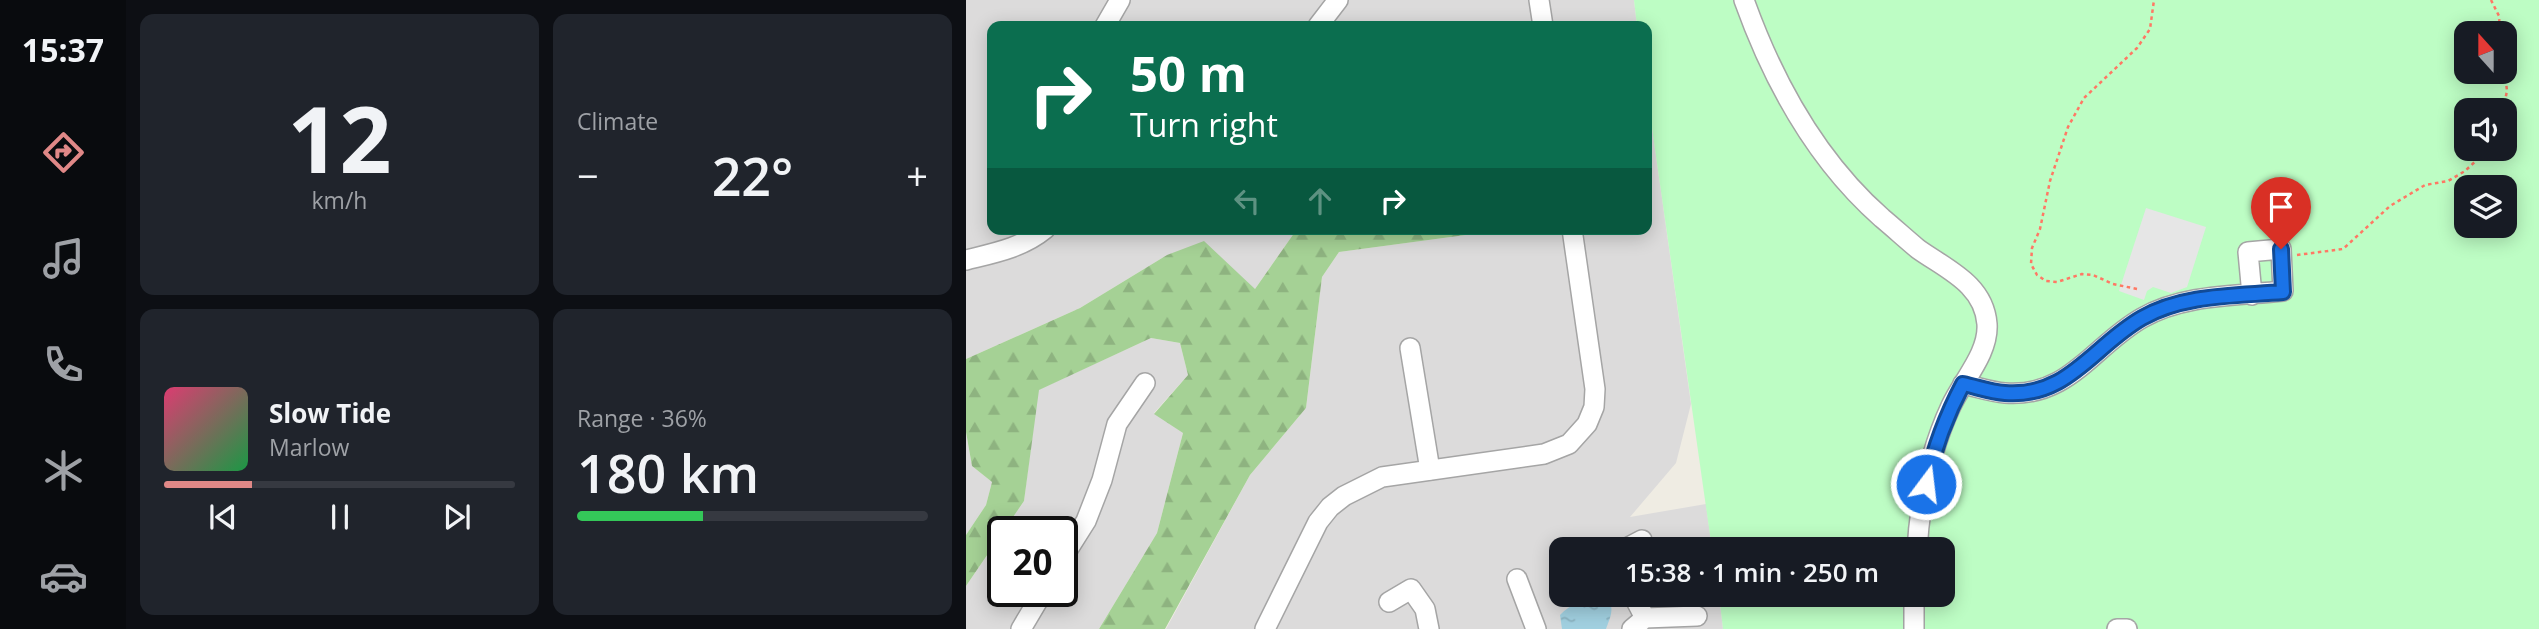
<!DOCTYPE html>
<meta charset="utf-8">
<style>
:root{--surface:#171b24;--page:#20242c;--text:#f1f3f6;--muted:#9ea1a6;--line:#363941;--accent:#e08887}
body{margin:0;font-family:"Open Sans",sans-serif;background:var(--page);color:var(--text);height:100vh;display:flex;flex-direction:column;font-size:26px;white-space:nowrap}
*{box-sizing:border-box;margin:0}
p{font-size:23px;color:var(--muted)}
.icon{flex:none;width:38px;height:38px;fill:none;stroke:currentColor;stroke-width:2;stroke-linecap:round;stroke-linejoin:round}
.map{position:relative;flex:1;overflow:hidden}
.drawer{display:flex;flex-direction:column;gap:14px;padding:14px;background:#0d0f14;width:840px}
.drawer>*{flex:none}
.banner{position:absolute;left:21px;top:21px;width:665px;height:214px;border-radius:14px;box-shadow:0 4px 18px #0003;background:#0b6e4f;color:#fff;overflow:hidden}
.needle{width:46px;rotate:339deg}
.controls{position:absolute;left:1488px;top:21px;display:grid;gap:14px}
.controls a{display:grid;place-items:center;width:63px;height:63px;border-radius:14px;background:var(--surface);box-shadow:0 4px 18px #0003;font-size:35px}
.speed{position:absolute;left:21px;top:516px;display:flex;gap:14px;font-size:35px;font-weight:700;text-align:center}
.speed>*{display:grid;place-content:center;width:91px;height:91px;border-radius:50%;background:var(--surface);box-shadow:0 4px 18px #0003;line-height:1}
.speed .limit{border:4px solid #111;border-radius:10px;background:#fff;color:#111}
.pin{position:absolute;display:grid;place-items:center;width:60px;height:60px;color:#fff;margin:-72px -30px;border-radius:50% 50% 50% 0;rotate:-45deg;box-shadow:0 0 7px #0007}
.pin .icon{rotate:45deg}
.me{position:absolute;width:77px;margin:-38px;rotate:15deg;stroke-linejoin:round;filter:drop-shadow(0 0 5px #0008)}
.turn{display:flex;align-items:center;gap:24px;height:147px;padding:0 28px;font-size:32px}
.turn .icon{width:91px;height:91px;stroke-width:2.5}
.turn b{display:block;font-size:49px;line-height:60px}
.lanes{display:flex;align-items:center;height:66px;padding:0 28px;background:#0003;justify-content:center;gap:35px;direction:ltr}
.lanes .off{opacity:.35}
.big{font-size:52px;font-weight:600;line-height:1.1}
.drawer .card{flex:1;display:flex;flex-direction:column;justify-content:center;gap:10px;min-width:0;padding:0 24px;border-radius:14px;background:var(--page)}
.drawer .dial{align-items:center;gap:0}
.dial b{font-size:91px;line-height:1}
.song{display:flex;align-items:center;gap:21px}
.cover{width:84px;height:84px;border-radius:10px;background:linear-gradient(135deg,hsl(340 70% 55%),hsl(140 70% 35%))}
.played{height:7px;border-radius:4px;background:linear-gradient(90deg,var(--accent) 25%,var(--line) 25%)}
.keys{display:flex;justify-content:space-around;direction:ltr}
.heat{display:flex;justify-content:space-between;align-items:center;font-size:38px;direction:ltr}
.charge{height:10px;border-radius:5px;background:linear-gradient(90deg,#34c759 36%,var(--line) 0)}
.drawer .tiles{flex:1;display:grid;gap:14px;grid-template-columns:repeat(2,1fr)}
.trip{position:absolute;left:583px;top:537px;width:406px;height:70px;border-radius:14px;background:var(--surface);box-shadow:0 4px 18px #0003;font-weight:600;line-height:70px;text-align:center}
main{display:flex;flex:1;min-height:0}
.tabs{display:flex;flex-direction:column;width:126px;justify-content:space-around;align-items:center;background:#090b0e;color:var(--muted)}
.tabs .icon{width:49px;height:49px}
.tabs .current{color:var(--accent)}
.tabs b{font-size:32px;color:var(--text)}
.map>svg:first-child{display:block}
</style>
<main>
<nav class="tabs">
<b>15:37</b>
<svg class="icon current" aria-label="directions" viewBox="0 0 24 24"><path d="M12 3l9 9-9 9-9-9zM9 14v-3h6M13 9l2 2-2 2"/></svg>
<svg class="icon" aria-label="music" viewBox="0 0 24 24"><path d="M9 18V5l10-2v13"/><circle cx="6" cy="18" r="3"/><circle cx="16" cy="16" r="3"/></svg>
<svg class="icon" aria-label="phone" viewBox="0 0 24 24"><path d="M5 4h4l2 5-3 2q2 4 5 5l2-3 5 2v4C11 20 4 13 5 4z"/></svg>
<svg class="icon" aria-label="climate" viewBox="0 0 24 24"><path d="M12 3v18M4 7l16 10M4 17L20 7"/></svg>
<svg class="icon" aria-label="car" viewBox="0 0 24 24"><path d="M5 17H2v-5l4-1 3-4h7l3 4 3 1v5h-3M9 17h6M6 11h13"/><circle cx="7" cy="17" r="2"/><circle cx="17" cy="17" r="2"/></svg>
</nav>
<section class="drawer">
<div class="tiles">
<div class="card dial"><b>12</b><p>km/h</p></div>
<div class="card"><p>Climate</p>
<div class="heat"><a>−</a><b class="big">22°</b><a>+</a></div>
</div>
<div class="card">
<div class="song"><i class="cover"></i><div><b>Slow Tide</b><p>Marlow</p></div></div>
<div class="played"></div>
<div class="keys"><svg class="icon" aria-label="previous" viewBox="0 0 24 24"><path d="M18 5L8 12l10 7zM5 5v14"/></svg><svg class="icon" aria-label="pause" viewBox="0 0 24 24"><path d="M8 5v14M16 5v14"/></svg><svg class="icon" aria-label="next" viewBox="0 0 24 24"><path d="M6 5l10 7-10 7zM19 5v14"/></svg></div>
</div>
<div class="card"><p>Range · 36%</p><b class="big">180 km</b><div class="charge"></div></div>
</div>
</section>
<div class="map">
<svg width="1573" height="629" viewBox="0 0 1573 629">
<defs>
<pattern id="forest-firs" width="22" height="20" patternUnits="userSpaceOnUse" patternTransform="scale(1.75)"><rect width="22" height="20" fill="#a5d195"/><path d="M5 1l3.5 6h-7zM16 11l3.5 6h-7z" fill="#8eb380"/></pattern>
<pattern id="water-ripples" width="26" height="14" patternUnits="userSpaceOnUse" patternTransform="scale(1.75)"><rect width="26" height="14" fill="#a1d0e0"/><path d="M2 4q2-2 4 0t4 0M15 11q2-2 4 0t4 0" fill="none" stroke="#8ab2c0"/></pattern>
</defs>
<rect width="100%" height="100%" fill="#efece3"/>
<!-- residential -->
<g fill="#dcdbdb">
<path d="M0,0h668l3,26h-645v203h305l-42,60 -88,-34 -87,53 -114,51z"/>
<path d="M681,92l44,312 -15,59 -46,54 76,-13 6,45 -151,1v45h158l4,34h-557l84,-154 56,-67 16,-131 17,-25 134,-18v-5h174z"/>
<path d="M185,338l29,5 8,32 -34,38 29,20 -26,100 -58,96h-133v-43l37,-54v60h59v-60h-59l21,-31 14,-111z"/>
<path d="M0,432l6,34 20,16 -6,23 -20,30z"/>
</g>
<!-- forest -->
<path fill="url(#forest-firs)" d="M331,229h176v5l-134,18 -17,25 -16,131 -56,67 -85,154h-66l58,-96 26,-100 -29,-19 34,-39 -8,-32 -29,-5 -112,52 -15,111 -58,85v-51l20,-30 6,-23 -20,-16 -6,-34v-73l114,-51 87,-53 37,-14 51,48z"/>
<!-- park -->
<path fill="#bdfdc4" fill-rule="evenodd" d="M668,0h905v629h-816l-4,-34h223v-45l-230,-1 -65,-456v-67h-10zM1500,33h38v39h-38zM1500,110h38v39h-38zM1500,187h38v39h-38z"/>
<!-- parking -->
<path fill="#e6e6e6" d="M1180,208l60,19 -19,60 -16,6 -18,-6 -6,4 -3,9 -25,-9z"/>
<!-- water -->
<path fill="url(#water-ripples)" d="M640,598c10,9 4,20 0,31h-44l-2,-14c10,-12 31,-18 46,-17z"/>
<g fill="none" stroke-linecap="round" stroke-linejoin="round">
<defs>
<g id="minor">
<path d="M573,0l4,26"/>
<path d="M778,0c29,81 72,160 138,218 12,10 24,21 36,31 28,20 66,35 69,75 2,29 -24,56 -36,82 -21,45 -31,94 -34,144"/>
<path d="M139,26l15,-26"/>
<path d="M352,26l20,-26"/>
<path d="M0,260c28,-7 56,-12 79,-31"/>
<path d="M444,348l20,122"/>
<path d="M997,384c14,3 28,8 42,9 64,5 88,-47 137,-75 41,-24 95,-22 141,-27l-2,-42 -33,3 4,43"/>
<path d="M657,550l19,-10"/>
<path d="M96,559l24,-38 16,-41 15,-56 28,-41"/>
<path d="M551,579l19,50"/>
<path d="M667,595l12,23"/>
<path d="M948,595v34"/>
<path d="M423,602l22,-13 14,20 4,20"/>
<path d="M55,629l22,-37"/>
<path d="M299,629l53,-107 12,-15 14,-11 38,-19 162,-23 25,-10 18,-20 7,-17 1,-18 -23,-160"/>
<path d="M666,629l13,-11 52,-2"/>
<path d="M1151,629h10"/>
</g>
</defs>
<!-- minor casing -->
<use href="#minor" stroke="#a5a5a5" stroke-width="22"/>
<!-- path -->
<g stroke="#ff7864" stroke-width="2.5" stroke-dasharray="3.5 3.5" stroke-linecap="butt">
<path d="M1525,0l8,16 1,17"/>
<path d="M1537,110l4,-19 -3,-26"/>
<path d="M1331,255l46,-6 47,-43 35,-21 23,-4 17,-10 14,-13 5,-9"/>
<path d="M1171,289l-24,-5 -20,-9 -11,-1 -25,8 -11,-1 -9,-6 -6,-11 1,-16 8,-19 10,-48 18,-54 16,-29 53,-50 13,-19 4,-29"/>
</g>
<!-- minor -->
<use href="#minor" stroke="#fff" stroke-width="19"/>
</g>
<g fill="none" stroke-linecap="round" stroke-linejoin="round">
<defs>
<path id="route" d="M960,484c8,-35 20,-68 37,-100 14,3 28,8 42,9 63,5 88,-47 137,-75 41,-24 95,-22 141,-26l-2,-43"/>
</defs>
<!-- route casing -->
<use href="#route" stroke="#114b97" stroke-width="18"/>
<!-- route -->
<use href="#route" stroke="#1a73e8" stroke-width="12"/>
</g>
</svg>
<div class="controls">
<a><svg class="needle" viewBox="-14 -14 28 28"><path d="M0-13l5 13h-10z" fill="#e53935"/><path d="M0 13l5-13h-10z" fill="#9ea1a6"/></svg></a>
<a><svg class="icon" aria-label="sound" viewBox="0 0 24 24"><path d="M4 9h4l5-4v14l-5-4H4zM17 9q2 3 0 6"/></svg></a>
<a><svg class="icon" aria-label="layers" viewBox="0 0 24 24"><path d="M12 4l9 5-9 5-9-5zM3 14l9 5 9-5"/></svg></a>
</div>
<div class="speed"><div class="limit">20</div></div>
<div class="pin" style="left:1315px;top:249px;background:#d93025"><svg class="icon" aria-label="arrive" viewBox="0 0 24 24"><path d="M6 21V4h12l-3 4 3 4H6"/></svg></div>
<svg class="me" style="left:960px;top:484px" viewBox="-20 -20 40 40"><circle r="17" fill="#1a73e8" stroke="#fff" stroke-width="3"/><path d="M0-11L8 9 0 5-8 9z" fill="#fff"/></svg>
<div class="trip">15:38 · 1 min · 250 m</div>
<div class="banner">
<div class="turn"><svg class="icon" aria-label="right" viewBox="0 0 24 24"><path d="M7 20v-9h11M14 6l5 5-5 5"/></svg><div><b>50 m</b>Turn right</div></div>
<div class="lanes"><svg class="icon off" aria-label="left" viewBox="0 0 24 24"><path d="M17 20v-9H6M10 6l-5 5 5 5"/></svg><svg class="icon off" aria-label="ahead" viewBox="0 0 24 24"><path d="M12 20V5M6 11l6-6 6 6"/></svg><svg class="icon" aria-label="right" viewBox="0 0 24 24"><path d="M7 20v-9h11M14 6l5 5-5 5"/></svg></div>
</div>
</div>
</main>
